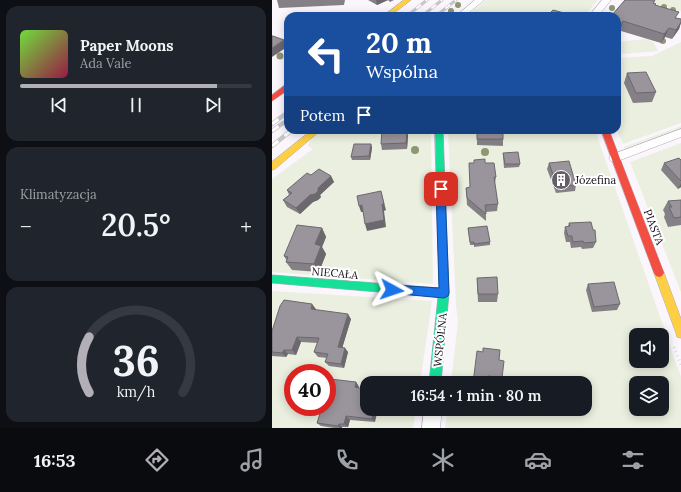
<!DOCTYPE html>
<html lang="pl">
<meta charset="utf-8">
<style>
:root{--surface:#171b24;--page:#20242c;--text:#f1f3f6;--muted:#9ea1a6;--line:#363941;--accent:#b2b0b6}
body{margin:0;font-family:Lora,serif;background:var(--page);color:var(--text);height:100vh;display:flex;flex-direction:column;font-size:15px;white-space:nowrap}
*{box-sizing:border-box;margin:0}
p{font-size:13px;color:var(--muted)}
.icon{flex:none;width:22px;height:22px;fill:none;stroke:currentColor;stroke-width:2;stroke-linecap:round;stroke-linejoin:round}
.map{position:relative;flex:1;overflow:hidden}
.details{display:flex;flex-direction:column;gap:6px;padding:6px;background:#0d0f14;width:272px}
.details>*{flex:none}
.hud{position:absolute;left:12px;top:12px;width:337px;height:122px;border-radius:12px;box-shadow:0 2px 10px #0003;background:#1a4fa0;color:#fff;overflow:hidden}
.tools{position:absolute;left:357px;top:328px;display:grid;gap:8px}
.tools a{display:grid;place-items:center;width:40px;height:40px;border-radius:8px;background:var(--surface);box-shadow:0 2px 10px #0003;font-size:20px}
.speed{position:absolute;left:12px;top:364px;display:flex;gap:8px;font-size:20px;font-weight:700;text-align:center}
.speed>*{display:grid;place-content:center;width:52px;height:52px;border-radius:50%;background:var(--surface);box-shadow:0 2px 10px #0003;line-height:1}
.speed .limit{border:6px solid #d22;background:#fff;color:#111}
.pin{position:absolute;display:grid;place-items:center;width:34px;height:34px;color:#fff;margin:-17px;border-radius:8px;box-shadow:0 2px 6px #0006}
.me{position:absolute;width:44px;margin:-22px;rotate:95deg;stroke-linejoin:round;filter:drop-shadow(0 0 3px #0008)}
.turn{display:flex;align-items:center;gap:14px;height:84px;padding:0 16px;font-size:18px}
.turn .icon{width:52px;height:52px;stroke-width:2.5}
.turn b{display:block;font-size:28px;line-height:34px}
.then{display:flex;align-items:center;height:38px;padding:0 16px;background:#0003;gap:8px;font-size:15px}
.big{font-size:30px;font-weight:600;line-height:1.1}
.details .widget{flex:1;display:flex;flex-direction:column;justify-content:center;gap:6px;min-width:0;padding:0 14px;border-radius:12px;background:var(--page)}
.details .dial{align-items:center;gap:0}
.dial svg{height:104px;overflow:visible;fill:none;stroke:var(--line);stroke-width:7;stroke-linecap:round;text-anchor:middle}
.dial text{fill:var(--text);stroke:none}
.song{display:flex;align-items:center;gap:12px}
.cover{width:48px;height:48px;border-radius:6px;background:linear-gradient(135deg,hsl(100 70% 55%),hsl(340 70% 35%))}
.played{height:4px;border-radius:2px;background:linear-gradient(90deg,var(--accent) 85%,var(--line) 85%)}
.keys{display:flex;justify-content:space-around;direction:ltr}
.heat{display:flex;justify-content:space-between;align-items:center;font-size:22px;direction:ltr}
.trip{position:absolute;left:88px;top:376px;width:232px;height:40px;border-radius:12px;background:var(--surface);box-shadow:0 2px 10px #0003;font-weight:600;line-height:40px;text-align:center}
.tab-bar{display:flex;height:64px;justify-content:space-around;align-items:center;background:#090b0e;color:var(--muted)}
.tab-bar .icon{width:28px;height:28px}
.tab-bar .current{color:var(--accent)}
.tab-bar b{font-size:18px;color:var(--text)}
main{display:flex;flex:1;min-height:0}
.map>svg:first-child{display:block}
</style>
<main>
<section class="details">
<div class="widget">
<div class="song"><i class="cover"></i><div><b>Paper Moons</b><p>Ada Vale</p></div></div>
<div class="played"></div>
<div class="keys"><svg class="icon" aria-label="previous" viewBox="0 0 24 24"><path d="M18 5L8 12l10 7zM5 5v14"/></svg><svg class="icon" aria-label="pause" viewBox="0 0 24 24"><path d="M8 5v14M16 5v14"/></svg><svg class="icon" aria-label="next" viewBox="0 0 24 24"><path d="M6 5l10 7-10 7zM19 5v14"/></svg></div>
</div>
<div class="widget"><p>Klimatyzacja</p>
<div class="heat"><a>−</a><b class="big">20.5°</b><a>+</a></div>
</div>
<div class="widget dial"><svg viewBox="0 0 100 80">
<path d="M14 69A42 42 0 1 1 86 69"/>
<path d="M14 69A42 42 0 0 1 14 26" stroke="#b2b0b6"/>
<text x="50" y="56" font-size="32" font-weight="700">36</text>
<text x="50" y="72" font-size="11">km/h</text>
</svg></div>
</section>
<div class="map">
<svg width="409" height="428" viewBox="0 0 409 428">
<rect width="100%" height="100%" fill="#faf6fc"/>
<!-- green -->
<g fill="#eaefdf" fill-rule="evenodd">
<path d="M214,0h112l-14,16h-117z"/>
<path d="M367,0h42v11z"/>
<path d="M374,39l7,3 5,9 -36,3 -5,-5v-7z"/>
<path d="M409,42v81l-58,21 -6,-14v-72l35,-2z"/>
<path d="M409,126v2l-57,21v-2z"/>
<path d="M49,130h110l2,154 -161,-12v-93l41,-30 -5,-3 3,-8z"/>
<path d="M176,130h147l86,247v51h-236l3,-19h137v-26h-134l7,-61 -2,-17zM364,335h26v26h-26zM364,383h26v26h-26z"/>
<path d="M409,143v149l-51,-130z"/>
<path d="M0,291l160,10 -12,82h-53v26h49l-3,19h-141zM21,373h34v34h-34z"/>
</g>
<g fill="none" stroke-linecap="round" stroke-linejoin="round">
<defs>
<g id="street">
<path d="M203,0h9l-19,16h-9z"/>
<path d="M330,0h9l-13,16h-9z"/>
<path d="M409,129v8l-66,25 -4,-1 -2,-3 2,-3z"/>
<path d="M152,409h18l-2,19h-18z"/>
</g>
<path id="fast" d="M163,130h8l6,163 -8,90h-12l9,-86 -166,-14v-8l167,13z"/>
<g id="slow">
<path d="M132,0h7l-21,16h-7z"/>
<path d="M40,130h9l-46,39 -3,1v-8z"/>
<path d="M387,269l3,1 2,3 17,46v19l-4,-1 -1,-4 -22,-60 2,-3z"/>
</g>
<g id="jam">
<path d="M13,85h3v5l-16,11v-6z"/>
<path d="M329,130h8l55,143 -2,3 -3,1 -3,-1 -2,-3z"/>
</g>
</defs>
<!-- street casing -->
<use href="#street" stroke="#afaab2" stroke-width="1"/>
<!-- fast casing -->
<use href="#fast" stroke="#afaab2" stroke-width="1"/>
<!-- slow casing -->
<use href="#slow" stroke="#afaab2" stroke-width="1"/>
<!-- jam casing -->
<use href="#jam" stroke="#afaab2" stroke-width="1"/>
<!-- path -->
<path stroke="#dcdbdd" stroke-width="3" stroke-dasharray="1 3.5" stroke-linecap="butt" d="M402,347l7,18"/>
<!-- street -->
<use href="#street" fill="#fefeff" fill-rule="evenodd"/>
<!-- fast -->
<use href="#fast" fill="#16e098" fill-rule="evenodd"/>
<!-- slow -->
<use href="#slow" fill="#ffcf43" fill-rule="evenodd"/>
<!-- jam -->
<use href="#jam" fill="#f24e42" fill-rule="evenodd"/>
<defs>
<g id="rail-far1">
<path d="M135,16l20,-16"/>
<path d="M150,16l20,-16"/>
<path d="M164,16l20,-16"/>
</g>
<g id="rail">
<path d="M0,124l16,-12"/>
<path d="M0,131l11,-8"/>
<path d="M0,146l20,-16"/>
</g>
</defs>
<!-- rail-far1 casing -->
<use href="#rail-far1" stroke="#c6c5c7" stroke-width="3"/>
<!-- rail casing -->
<use href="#rail" stroke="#c6c5c7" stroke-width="4.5"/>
<!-- rail-far1 -->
<use href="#rail-far1" stroke="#fff" stroke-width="2" stroke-dasharray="6" stroke-linecap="butt"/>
<!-- rail -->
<use href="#rail" stroke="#fff" stroke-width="3" stroke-dasharray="8" stroke-linecap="butt"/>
</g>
<!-- trees -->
<g fill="#8e9672">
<circle cx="186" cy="5" r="3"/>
<circle cx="392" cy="7" r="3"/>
<circle cx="340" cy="8" r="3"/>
<circle cx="401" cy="10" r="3"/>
<circle cx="179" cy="11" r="3"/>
<circle cx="391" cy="41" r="3"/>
<circle cx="8" cy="56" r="3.5"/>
<circle cx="143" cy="150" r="4"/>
<circle cx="213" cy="152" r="4"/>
</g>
<!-- wall -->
<g fill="#848086">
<path d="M5,0h68l-1,5 -65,3z"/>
<path d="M96,0h26l-4,2 -2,-2 -11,5z"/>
<path d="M353,0h30l-1,3 2,1 -1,1 22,13 4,1v4l-2,6 -7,10 -7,-2 -4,6 -40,-12z"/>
<path d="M355,73l29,19 -4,10 -19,1 -9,-20z"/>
<path d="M135,130l1,6 -1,13 -25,1 -1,-6z"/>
<path d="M205,139h26v7l-26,-1z"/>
<path d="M99,144l1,4 -2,12h-18l-1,-3z"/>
<path d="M231,153l17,11 -1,3 -15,1 -1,-12z"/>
<path d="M409,160v27l-3,2 -17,-19 3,-7z"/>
<path d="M213,163l11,14 -1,6h-1l4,21 -1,7 -11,1v9l-19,-16 -1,-17 4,-1z"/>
<path d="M277,163l27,22 -1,6 -19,2 -9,-24z"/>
<path d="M39,175l20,1 3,6 -14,13 1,2 -3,3 -5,2 -13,12 -13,-7 -4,-7 6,-5 -2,-5z"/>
<path d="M409,200v25l-13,2 -4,-10 1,-3 -2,-4 5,-9z"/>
<path d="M297,223l27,19 -3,6 -11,1 -1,-2 -10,1 -1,-6h-4l-2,-9 1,-6 3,-1z"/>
<path d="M50,228l4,9 -4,10 4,7 -7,18 -27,-2 -6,-8 1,-1 -3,-5z"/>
<path d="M196,228l22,14v3l-16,2v-2h-4z"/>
<path d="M205,278l21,16 -1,8h-19z"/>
<path d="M316,284l32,20 -3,6 -25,2 -6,-22z"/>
<path d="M44,309l-1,1 36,9 -9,29 6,4 -4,16 -15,-2 -4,-4 2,-4 -9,-1 -4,-5 4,-9 -17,-1 -5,13 -8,-1 -2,3 -14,-1v-25z"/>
<path d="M227,360l3,18v4l-12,-1 -17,2z"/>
<path d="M84,382l3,5v1l16,34 -25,-2 -2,7h-6v1h-8l-13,-2 -4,-3z"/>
</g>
<!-- shaded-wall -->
<g fill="#6c686d">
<path d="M104,0h12l-11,5z"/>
<path d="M351,21l-2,10 -4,4v-6z"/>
<path d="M409,22l-2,7 -7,10 4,-9z"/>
<path d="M397,28l-4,9 -4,6 3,-9z"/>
<path d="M12,40l3,7 -15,10v-9z"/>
<path d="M135,130l1,6 -1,13 -1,-6z"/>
<path d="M99,144l1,4 -2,12 -1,-4z"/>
<path d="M59,176l3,6 -14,13 1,2 -3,3 -5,2 -13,12 -4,-6z"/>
<path d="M409,183v4l-3,2z"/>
<path d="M109,191l5,19 -2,1 2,16 -19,4 -2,-7 17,-20z"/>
<path d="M90,205l2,7h-3l-2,-6z"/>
<path d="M50,228l4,9 -4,10 4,7 -7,18 -5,-8 1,-20z"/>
<path d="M40,304l4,5 -2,5 -3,-5z"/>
<path d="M76,314l3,5 -10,33 -3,-5z"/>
<path d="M25,337l4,5 -5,13 -4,-5z"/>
<path d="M73,348l3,4 -4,16 -3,-4z"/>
<path d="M12,350l4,4 -2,3 -4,-4z"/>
<path d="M84,382l3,5 -1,4 -3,-4z"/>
<path d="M102,409h4l-3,13 -3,-3z"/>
<path d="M74,416l4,4 -2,7 -4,-3z"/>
<path d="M67,424l3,3v1h-2l-2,-2z"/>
</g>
<!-- building -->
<g fill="#9a959c" stroke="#6c686d">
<path d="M353,0h30l-2,3 3,1 -1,1 24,7 -4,6 6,1v3l-5,8 -7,-2 -5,6 -41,-13 -6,8v-13h-6z"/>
<path d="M281,10l11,3 -2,3h-15z"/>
<path d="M0,36h1l11,4 -12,8z"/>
<path d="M374,72l10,20 -20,1 -9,-20z"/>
<path d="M110,130h25l-1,13 -25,1z"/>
<rect x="205" y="130" width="26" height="9"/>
<path d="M82,144h17l-2,12 -18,1z"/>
<path d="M246,152l2,12h-15l-2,-11z"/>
<path d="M407,158l2,2v21l-17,-18z"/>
<path d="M213,159v4h9l2,14h-2l4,27 -13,1 1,9 -19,-16 -1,-10 4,-1 -1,-24h5v-3z"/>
<path d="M297,161l7,24 -19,1 -8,-23z"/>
<path d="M47,169l12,7 -13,12v3l-3,3 -5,1 -14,13 -13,-8 9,-7 -5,-3 20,-17 4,2z"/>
<path d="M109,191l3,13h-2l2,16 -19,4 -3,-19 -3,1 -2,-10z"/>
<path d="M409,200v17l-7,1 -5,-11h3l-4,-6z"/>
<path d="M319,222l2,8h2l1,12 -12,1 -1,-2 -10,1 -1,-6h-4l-3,-9 5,-1 -1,-3z"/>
<path d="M25,225l25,3 -7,16 6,2 -7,18 -28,-2 2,-5 -4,-1z"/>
<path d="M215,226l3,16 -16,2v-2h-4l-2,-14z"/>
<path d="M225,277l1,17h-20l-1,-16z"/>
<path d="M342,282l6,22 -26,3 -6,-23z"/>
<path d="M12,300l28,4 -1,5 37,5 -10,33 7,1 -4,16 -16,-2 3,-8 -14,-2 5,-14 -22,-1 -5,13h-8l-2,3 -10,-1v-21l8,-25z"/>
<path d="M211,348l17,2 -1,10 5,1 -2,17 -14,-2 3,7h-18l4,-32 6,1z"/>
<path d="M58,379l26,3 -1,5 12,3v19h7l-2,10 -26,-3 -2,8h-5l-1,2 -21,-3 5,-16h5v-18z"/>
</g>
<!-- route -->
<path fill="#1a73e8" stroke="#114b97" d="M169,186l4,3 4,104 -1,3 -4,2 -55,-5 -2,-3 2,-4 3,-1 47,3 -3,-99z"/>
<!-- icons -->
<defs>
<symbol id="building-disc" viewBox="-11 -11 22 22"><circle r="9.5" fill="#645f67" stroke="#fff"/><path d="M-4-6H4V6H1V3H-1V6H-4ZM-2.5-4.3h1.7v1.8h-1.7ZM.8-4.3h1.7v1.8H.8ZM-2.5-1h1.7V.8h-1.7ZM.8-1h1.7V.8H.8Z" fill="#fff"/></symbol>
</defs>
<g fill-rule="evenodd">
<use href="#building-disc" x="278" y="169" width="22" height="22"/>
</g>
<g text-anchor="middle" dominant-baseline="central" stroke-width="4" stroke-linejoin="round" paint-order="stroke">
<!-- poi labels -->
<g font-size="11" fill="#130d17" stroke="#fff" text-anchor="start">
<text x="303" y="180">Józefina</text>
</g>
<!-- street labels -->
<g font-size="11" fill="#130d17" stroke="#fff">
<text transform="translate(382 227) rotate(69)">PIASTA</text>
<text transform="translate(63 273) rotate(5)">NIECAŁA</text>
<text transform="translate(168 340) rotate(-84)">WSPÓLNA</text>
</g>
</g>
</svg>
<div class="tools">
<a><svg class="icon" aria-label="sound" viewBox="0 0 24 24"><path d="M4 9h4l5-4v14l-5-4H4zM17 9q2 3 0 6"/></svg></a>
<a><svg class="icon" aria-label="layers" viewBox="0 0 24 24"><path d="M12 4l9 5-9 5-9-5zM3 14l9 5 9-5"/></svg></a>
</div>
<div class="speed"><div class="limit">40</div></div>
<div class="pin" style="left:169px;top:189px;background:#d93025"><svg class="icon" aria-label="arrive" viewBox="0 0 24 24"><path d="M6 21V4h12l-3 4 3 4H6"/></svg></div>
<svg class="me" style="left:120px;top:290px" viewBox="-20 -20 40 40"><path d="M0-17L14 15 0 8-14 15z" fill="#1a73e8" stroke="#fff" stroke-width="4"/></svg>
<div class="trip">16:54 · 1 min · 80 m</div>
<div class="hud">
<div class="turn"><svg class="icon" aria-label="left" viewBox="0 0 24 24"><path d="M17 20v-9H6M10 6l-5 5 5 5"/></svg><div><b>20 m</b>Wspólna</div></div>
<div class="then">Potem<svg class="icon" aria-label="arrive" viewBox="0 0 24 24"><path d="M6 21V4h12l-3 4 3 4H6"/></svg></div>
</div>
</div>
</main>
<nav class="tab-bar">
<b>16:53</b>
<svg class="icon current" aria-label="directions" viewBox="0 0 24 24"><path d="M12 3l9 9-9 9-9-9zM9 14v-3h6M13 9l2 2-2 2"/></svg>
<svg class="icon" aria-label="music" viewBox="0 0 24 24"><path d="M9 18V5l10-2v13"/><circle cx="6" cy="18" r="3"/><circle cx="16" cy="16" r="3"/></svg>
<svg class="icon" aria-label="phone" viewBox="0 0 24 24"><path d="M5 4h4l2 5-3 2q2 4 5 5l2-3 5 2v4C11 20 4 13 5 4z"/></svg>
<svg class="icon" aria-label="climate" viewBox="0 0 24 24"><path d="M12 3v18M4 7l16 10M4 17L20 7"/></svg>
<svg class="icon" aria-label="car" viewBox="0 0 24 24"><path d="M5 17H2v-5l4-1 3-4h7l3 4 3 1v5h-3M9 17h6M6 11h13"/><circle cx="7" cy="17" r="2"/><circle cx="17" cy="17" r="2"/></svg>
<svg class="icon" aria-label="filters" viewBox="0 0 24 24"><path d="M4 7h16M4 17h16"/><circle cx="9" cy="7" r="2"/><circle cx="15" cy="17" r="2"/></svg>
</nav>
